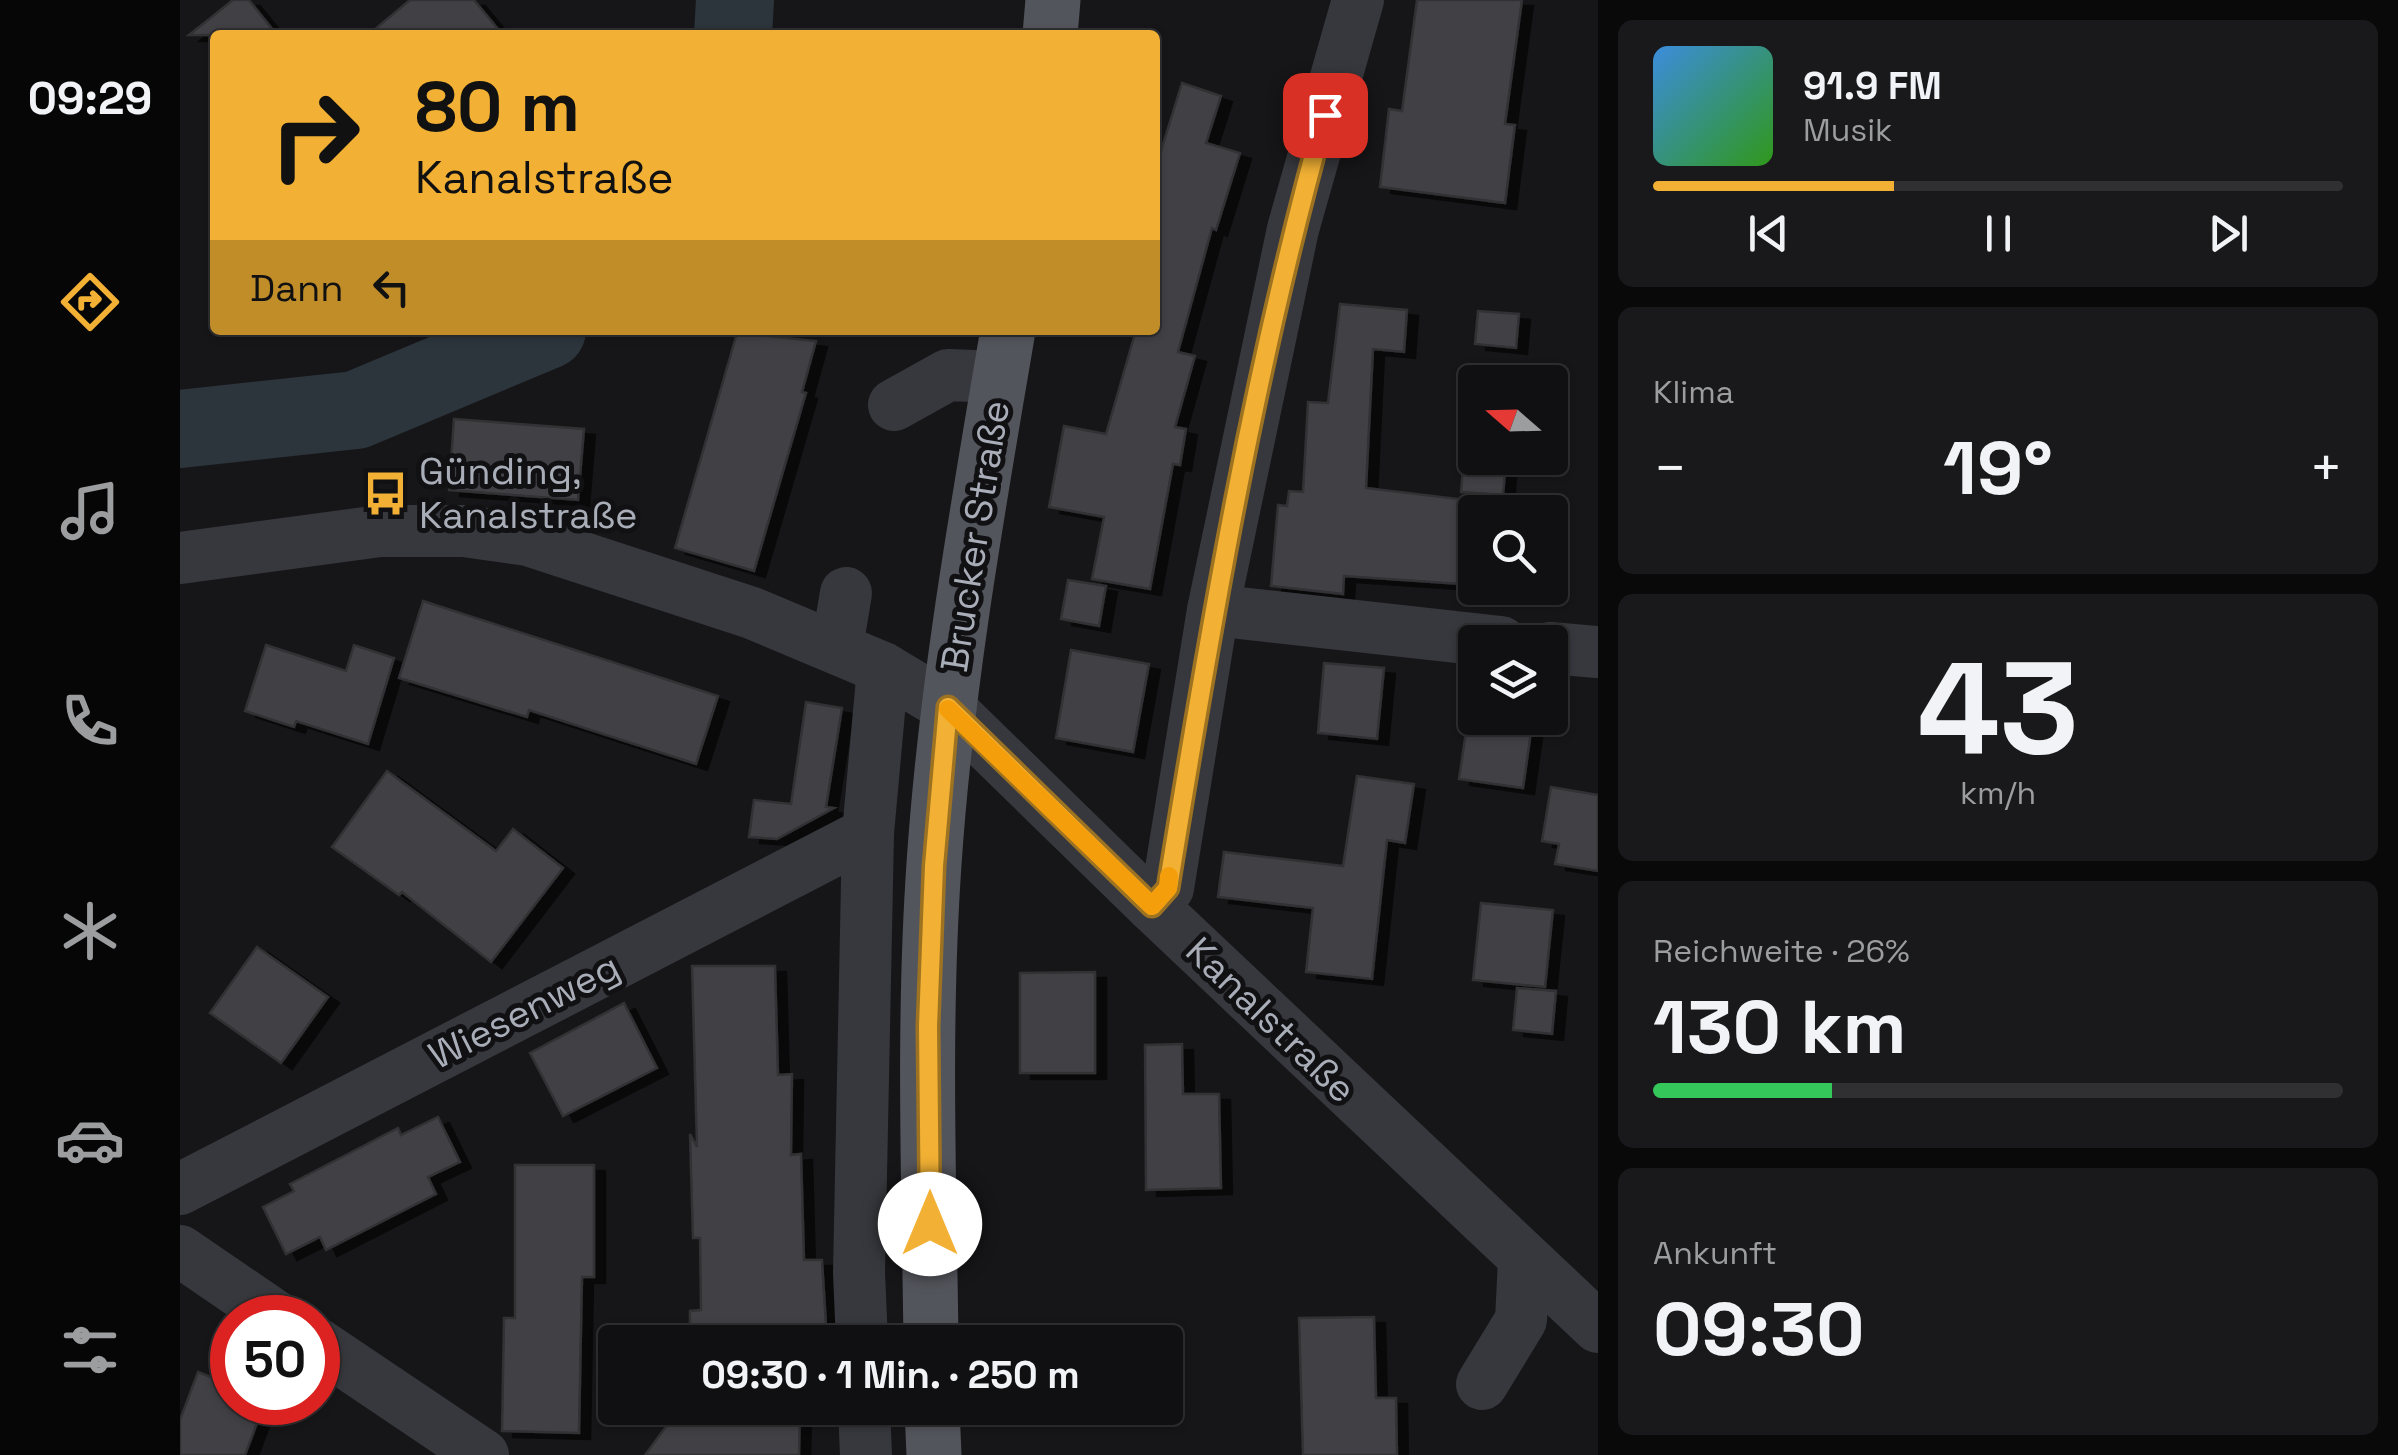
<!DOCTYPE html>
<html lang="de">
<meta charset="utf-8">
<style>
:root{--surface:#101012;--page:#19191b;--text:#f1f3f6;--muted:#9c9d9f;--line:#303032;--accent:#f2b134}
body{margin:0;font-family:"Space Grotesk",sans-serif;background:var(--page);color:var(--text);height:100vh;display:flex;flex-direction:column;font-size:38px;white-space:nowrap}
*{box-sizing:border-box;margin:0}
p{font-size:32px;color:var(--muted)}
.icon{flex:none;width:55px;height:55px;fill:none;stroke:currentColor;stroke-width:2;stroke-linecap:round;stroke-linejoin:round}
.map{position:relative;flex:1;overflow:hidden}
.details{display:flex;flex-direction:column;gap:20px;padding:20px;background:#09090a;width:800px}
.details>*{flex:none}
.top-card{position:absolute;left:30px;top:30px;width:950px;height:305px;border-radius:10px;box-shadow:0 2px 8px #0004,0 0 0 2px var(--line);background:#f2b134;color:#111;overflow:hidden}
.needle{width:65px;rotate:290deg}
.controls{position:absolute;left:1278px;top:365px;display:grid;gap:20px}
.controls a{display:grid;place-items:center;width:110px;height:110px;border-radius:10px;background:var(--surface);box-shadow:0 2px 8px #0004,0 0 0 2px var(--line);font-size:50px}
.speed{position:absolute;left:30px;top:1295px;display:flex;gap:20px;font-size:50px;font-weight:700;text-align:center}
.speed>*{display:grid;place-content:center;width:130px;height:130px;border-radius:50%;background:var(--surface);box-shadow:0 2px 8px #0004,0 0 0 2px var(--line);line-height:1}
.speed .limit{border:15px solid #d22;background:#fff;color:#111}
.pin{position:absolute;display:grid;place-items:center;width:85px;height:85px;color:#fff;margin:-42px;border-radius:20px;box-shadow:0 5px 15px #0006}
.me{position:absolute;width:110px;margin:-55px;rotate:0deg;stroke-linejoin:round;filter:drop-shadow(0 0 8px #0008)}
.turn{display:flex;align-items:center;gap:35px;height:210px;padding:0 40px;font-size:45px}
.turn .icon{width:130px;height:130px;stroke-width:2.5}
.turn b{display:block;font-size:70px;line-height:85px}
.then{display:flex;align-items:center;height:95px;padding:0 40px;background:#0003;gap:20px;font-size:38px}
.big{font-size:75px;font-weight:700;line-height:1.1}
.details .card{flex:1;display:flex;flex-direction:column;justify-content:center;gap:15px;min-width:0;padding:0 35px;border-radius:15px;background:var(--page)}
.details .dial{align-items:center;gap:0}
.dial b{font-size:130px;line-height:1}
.song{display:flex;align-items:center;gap:30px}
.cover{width:120px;height:120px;border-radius:15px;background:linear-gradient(135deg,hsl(210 70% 55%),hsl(110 70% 35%))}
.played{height:10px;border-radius:5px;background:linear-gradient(90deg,var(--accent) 35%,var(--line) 35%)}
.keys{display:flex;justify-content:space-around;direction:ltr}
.heat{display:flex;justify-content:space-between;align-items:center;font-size:55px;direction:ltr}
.charge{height:15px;border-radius:8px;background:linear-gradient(90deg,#34c759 26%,var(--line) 0)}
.trip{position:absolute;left:418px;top:1325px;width:585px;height:100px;border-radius:10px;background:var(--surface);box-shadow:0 2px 8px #0004,0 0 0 2px var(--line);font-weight:700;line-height:100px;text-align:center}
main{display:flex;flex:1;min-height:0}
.dock{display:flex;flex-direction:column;width:180px;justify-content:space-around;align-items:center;background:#060607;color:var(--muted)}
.dock .icon{width:70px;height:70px}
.dock .on{color:var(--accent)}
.dock b{font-size:45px;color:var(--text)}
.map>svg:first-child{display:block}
</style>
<main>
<nav class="dock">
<b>09:29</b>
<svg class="icon on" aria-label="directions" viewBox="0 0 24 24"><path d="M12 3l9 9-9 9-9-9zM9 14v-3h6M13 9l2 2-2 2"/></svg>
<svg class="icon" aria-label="music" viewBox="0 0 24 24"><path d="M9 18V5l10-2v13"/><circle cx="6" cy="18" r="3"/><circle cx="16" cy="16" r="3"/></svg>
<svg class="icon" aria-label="phone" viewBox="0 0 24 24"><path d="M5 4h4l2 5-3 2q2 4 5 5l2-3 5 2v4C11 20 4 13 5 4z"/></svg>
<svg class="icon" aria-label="climate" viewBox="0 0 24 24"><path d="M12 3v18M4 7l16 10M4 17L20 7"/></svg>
<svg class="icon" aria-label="car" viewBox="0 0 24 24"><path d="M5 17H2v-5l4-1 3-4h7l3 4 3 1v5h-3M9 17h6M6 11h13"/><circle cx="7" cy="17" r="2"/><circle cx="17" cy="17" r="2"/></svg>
<svg class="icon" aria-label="filters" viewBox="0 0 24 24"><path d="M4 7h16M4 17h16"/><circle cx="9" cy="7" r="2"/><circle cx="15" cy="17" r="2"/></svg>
</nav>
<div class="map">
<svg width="1418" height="1455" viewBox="0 0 1418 1455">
<defs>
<filter id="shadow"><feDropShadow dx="11" dy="6" stdDeviation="0" flood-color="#0009"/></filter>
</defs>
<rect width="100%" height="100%" fill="#161618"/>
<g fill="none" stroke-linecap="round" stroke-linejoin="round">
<!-- river -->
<g stroke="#2c353c" stroke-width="78">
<path d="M553,35l2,-35"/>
<path d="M0,429l176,-19 191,-80"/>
</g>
</g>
<!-- building -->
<g fill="#404145" stroke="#303034" stroke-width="2.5" filter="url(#shadow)">
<path d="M53,0h16l28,35h-88z"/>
<path d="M230,0h64l29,35h-135z"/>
<path d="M1237,0h105l-17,124 10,1 -10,78 -125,-16 9,-78 13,2z"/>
<path d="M1002,83l39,13 -15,47 34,10 -24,77 -4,-2 -34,124 17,4 -20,71 11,2 -6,36 -7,-1 -23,125 -58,-10 12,-62 -55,-10 15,-81 42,8 30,-104h19v-160z"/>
<path d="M1160,304l67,6 -3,42 -31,-3 -7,139 109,13v84l-131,-9 -1,18 -72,-8 7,-81 9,1 2,-15 14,1 5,-90 20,1z"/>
<path d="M1298,311l41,3 -3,34 -41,-4z"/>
<path d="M557,333l79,8 -14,51 4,1 -52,178 -79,-23z"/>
<path d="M274,419l130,10 -6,71 -129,-10z"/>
<path d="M1284,458l42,3 -3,34 -42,-3z"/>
<path d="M888,580l38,6 -7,40 -38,-7z"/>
<path d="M243,601l295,95 -22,68 -167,-54 -2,7 -128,-39z"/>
<path d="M86,645l80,26 8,-26 40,13 -26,86 -72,-23 -2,6 -49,-16z"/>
<path d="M891,650l78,14 -16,88 -77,-14z"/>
<path d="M1144,663l60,5 -7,71 -59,-6z"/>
<path d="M626,702l36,6 -16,99 8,1 -57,31 -28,-2 5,-37 37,4z"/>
<path d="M1288,718h65l-10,70 -64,-9z"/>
<path d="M207,771l109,80 17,-22 50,39 -72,94 -89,-70 -3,3 -67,-48z"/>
<path d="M1177,776l57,8 -9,59 -18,-3 -15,139 -66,-7 7,-64 -95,-11 6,-45 119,14z"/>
<path d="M1371,787l47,8v76l-43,-7 4,-20 -17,-3z"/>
<path d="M1301,903l72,7 -8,77 -72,-7z"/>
<path d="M77,947l71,50 -47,66 -71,-50z"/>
<path d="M512,966h83l3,109 14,-1 -1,81 10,-1 3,106h18l5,82h-137v-31l11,-1 -1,-72h-7l-3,-104 7,13z"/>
<path d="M915,972v101h-75v-100z"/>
<path d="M1337,988l39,3 -4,43 -39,-4z"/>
<path d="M444,1003l33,65 -94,48 -33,-63z"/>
<path d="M1002,1044l1,50h36l2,94 -75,2 -1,-145z"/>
<path d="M258,1117l22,45 -32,15 8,17 -110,56 -6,-13 -34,17 -23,-47 31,-16 -4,-7 52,-27 56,-29 3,7z"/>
<path d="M335,1165h79v112h-12l-3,156 -77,-2 2,-113h11z"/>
<path d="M1194,1317l2,81h20l1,57h-94l-4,-137z"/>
<path d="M18,1372l34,13v17h33l-20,53h-65v-35z"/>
<path d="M500,1408h120l-1,47h-154z"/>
</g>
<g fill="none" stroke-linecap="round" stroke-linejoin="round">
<!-- minor -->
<g stroke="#37383d" stroke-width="52">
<path d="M714,405l54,-30 52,2"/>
<path d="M0,558l200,-27h84l64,9 224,73 131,55 65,39 204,199 446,421"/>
<path d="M1033,610l288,32"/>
<path d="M657,647l9,-54"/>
<path d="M1370,648l48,4"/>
<path d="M972,906l16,-18 45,-278 80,-381 65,-229"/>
<path d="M0,1189l688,-356"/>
<path d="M0,1251l98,67"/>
<path d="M682,1342l-3,-69 9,-440 15,-165"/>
<path d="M138,1344l165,111"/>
<path d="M1302,1384l39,-64 3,-60"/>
<path d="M684,1408l2,47"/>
</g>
<!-- major -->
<g stroke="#53555c" stroke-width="55">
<path d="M870,35l3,-35"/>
<path d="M751,1342c-2,-159 -8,-319 3,-478 12,-179 44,-357 74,-534"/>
<path d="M752,1408l2,47"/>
</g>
</g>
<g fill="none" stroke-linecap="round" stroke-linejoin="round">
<defs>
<path id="route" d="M750,1224l-2,-198 6,-160 14,-159 204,199 16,-18c42,-259 86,-520 157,-773"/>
</defs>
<!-- route casing -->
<use href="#route" stroke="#9d7322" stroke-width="25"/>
<!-- route -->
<use href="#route" stroke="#f2b134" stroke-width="18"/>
<!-- slow -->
<path stroke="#f59e0b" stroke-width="18" d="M768,709l204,197 16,-18 1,-12"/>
</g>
<!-- icons -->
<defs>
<symbol id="bus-bare" viewBox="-9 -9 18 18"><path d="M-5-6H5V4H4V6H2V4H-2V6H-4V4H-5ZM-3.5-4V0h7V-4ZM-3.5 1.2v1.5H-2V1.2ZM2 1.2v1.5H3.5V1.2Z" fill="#f2b134" stroke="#111113" stroke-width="2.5" paint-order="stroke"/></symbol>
</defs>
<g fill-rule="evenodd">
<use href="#bus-bare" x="174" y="462" width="63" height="63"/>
</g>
<g text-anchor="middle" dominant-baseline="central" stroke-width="10" stroke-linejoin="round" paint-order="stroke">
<!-- poi labels -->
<g font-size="38" fill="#a8adb8" stroke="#111113" text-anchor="start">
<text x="239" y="471">Günding,<tspan x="239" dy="44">Kanalstraße</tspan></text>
</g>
<!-- street labels -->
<g font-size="38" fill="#a8adb8" stroke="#111113">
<text transform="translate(795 536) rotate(-81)">Brucker Straße</text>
<text transform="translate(344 1011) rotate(-27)">Wiesenweg</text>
<text transform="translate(1091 1020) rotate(44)">Kanalstraße</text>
</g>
</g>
</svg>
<div class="controls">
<a><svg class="needle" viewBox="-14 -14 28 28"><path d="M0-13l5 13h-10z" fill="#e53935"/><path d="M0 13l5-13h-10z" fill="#9c9d9f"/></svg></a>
<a><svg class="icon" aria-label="search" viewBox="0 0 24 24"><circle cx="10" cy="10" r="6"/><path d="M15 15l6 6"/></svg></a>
<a><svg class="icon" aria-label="layers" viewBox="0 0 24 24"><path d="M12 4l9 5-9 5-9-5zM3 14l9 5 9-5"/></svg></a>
</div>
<div class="speed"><div class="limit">50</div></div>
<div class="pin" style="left:1145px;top:115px;background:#d93025"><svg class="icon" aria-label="arrive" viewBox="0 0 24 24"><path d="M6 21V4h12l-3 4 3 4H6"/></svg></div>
<svg class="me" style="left:750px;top:1224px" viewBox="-20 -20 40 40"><circle r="19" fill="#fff"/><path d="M0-13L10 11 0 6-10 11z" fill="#f2b134"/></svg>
<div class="trip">09:30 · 1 Min. · 250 m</div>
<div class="top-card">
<div class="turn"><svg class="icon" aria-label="right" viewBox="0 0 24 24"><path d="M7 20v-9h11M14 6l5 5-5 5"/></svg><div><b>80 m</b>Kanalstraße</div></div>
<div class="then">Dann<svg class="icon" aria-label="left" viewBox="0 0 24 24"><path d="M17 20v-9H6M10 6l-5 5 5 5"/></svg></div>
</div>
</div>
<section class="details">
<div class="card">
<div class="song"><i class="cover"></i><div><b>91.9 FM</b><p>Musik</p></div></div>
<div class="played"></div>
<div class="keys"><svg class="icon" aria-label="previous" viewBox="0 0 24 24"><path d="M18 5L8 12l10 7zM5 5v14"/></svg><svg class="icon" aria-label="pause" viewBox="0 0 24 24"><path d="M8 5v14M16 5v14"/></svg><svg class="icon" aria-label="next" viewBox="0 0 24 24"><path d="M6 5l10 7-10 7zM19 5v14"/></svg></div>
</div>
<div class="card"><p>Klima</p>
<div class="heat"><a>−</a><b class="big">19°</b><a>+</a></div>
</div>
<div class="card dial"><b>43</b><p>km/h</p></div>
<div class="card"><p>Reichweite · 26%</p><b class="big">130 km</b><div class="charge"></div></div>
<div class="card"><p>Ankunft</p><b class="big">09:30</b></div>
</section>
</main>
